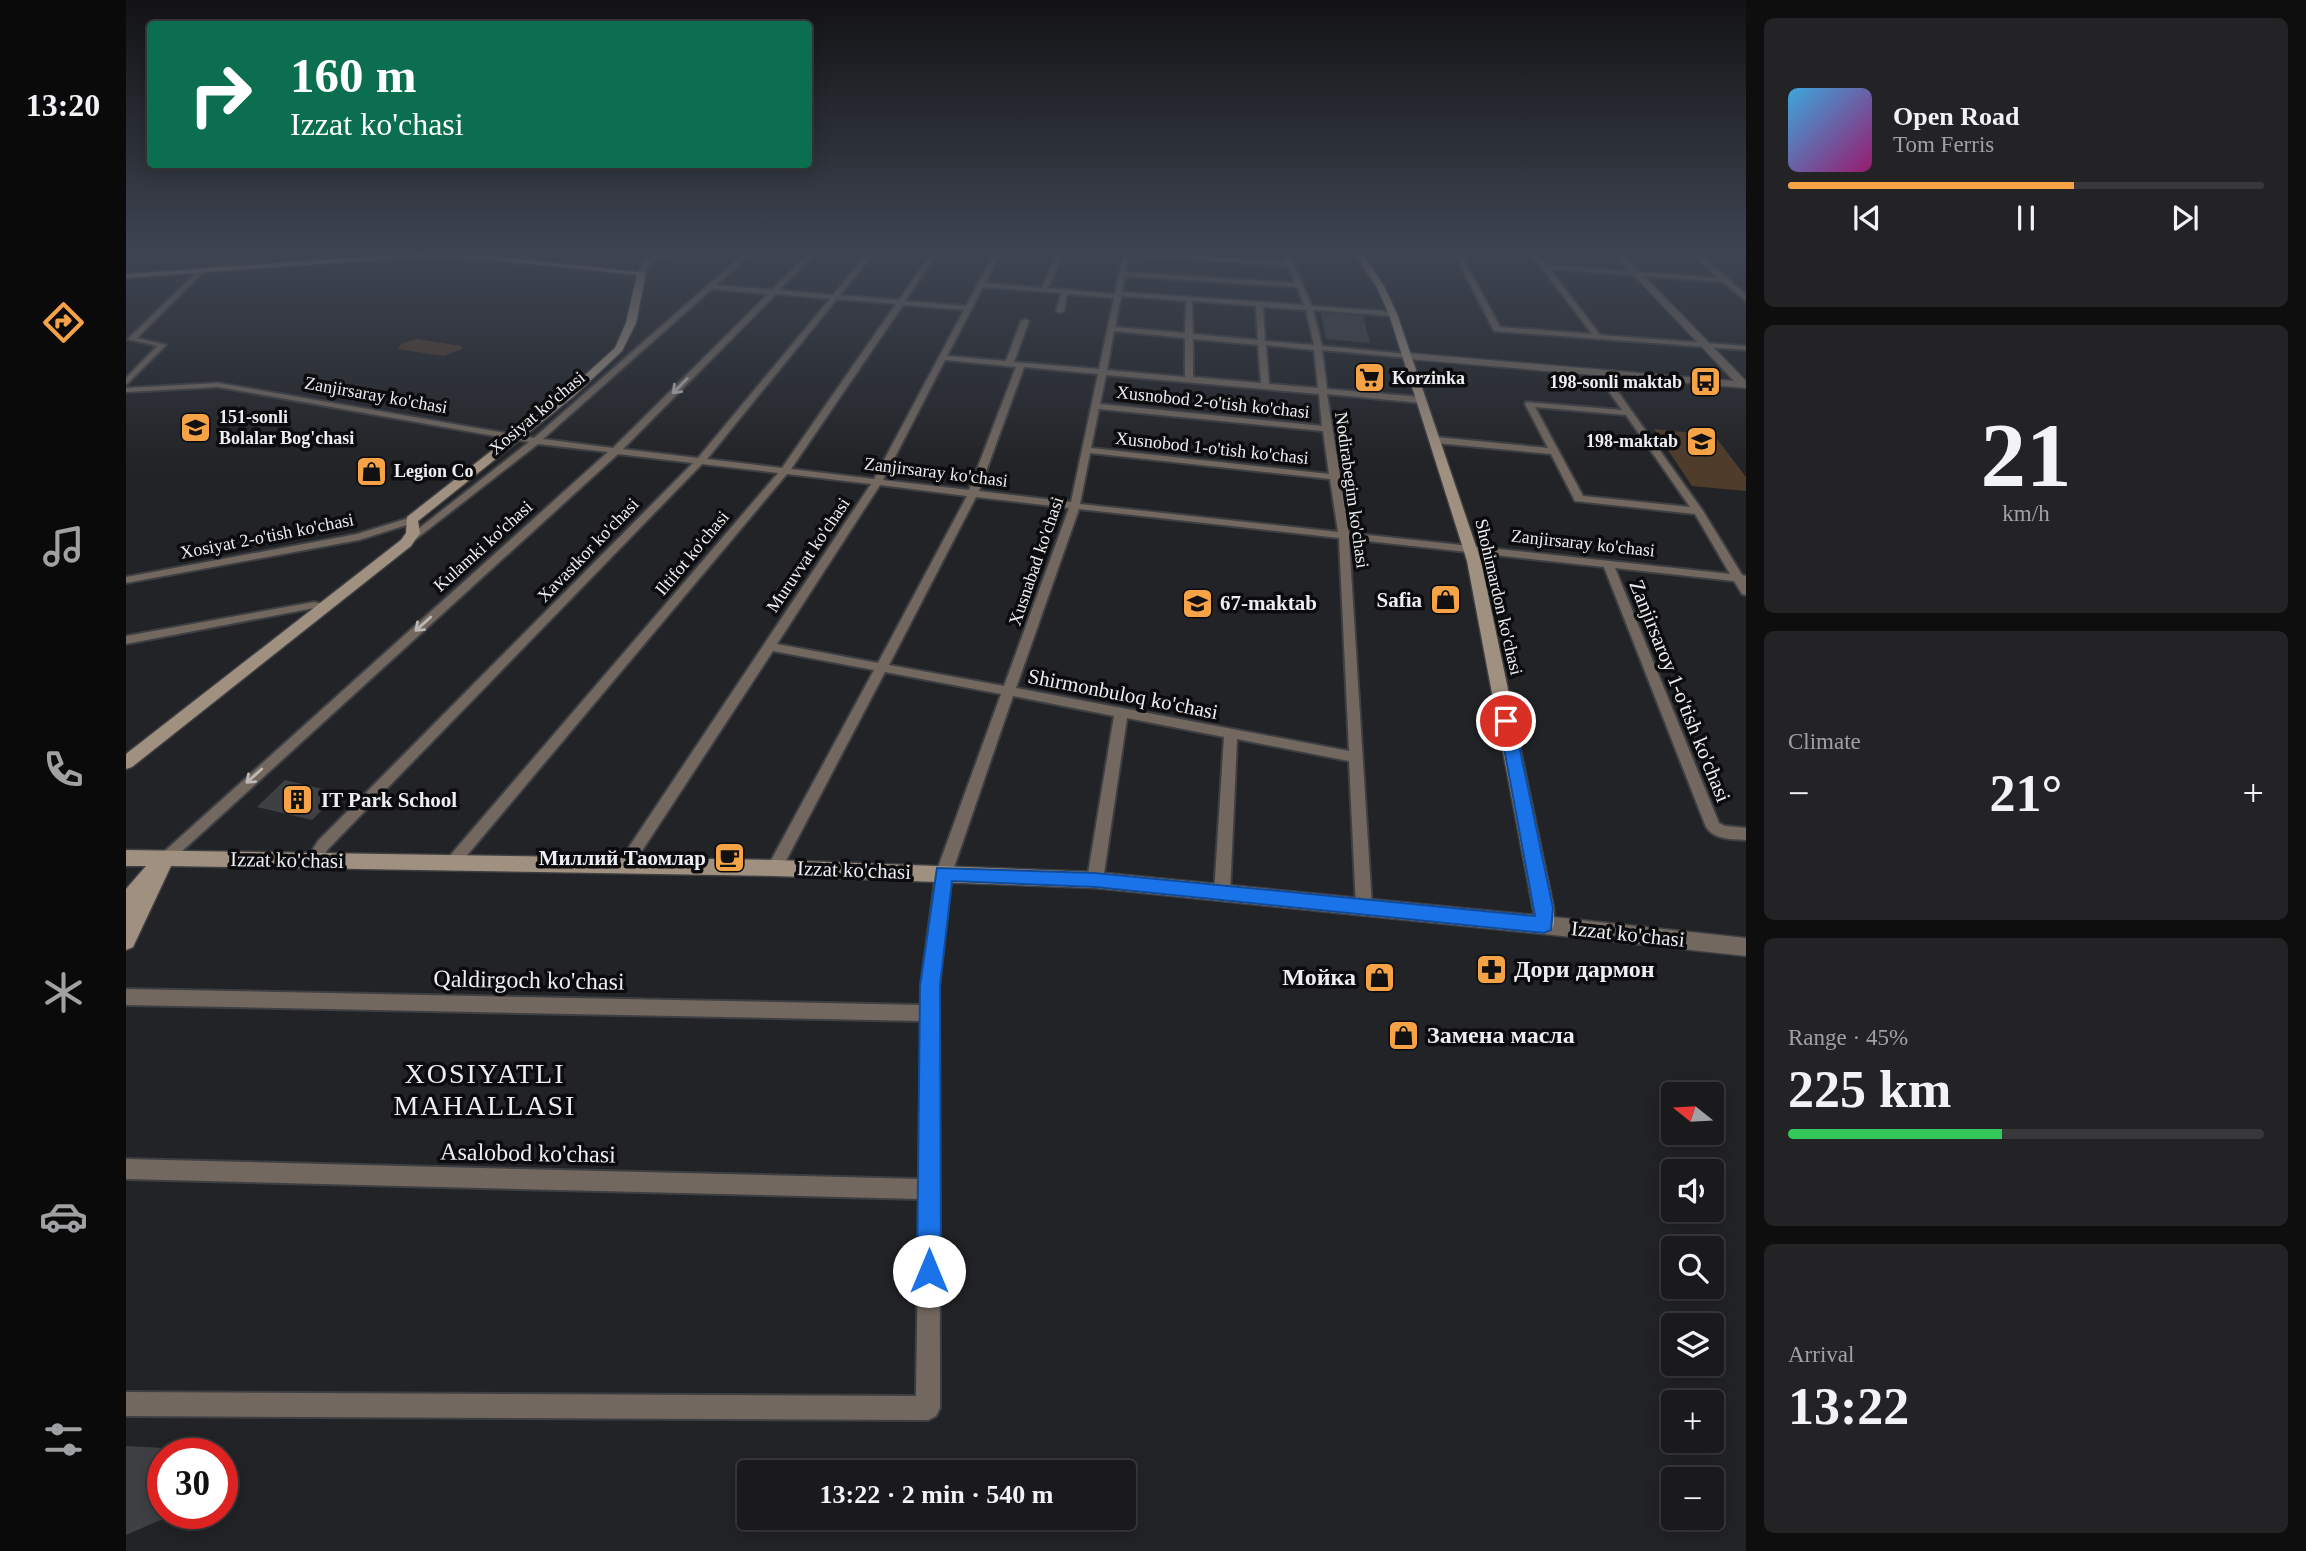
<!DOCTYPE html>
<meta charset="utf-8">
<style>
:root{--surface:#1a1a1c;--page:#232325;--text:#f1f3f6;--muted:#9fa1a3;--line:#38383b;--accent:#f5a346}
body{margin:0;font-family:"Times New Roman",serif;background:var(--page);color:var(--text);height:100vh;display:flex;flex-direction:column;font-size:26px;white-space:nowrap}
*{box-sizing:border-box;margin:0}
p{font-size:23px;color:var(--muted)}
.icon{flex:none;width:38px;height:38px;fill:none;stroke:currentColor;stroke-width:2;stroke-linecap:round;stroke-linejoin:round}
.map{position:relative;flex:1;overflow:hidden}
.sheet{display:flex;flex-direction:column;gap:18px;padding:18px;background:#0e0e0f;width:560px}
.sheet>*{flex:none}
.hud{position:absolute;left:21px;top:21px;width:665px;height:147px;border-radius:7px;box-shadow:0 4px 18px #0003,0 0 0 2px var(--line);background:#0b6e4f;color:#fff;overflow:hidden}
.needle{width:46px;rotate:288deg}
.buttons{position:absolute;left:1535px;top:1082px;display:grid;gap:14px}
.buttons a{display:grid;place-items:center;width:63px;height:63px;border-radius:7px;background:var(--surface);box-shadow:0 4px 18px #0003,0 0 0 2px var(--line);font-size:35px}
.speed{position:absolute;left:21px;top:1438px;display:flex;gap:14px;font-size:35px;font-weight:700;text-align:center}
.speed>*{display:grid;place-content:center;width:91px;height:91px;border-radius:50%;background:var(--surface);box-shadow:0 4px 18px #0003,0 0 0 2px var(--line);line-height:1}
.speed .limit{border:10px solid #d22;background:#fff;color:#111}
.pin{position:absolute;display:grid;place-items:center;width:60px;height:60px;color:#fff;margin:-30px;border:4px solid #fff;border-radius:50%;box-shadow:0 2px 7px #0007}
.me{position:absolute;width:77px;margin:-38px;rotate:0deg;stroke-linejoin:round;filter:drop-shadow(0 0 5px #0008)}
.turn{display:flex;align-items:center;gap:24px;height:147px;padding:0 28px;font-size:32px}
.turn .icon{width:91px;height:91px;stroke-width:2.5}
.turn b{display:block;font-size:49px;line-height:60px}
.big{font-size:52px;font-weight:700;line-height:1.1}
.sheet .card{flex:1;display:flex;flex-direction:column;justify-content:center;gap:10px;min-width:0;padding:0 24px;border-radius:10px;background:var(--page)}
.sheet .dial{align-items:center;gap:0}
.dial b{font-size:91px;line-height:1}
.song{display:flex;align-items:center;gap:21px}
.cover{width:84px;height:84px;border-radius:10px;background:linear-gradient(135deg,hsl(200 70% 55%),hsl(320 70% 35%))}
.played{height:7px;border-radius:4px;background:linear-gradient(90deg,var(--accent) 60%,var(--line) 60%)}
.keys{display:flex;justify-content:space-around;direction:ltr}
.heat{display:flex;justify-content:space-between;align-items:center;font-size:38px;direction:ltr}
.charge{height:10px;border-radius:5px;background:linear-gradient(90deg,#34c759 45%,var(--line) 0)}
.trip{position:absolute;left:611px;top:1460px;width:399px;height:70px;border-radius:7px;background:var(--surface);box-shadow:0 4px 18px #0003,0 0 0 2px var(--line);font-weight:700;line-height:70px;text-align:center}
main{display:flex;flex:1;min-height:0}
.tab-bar{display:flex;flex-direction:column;width:126px;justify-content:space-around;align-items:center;background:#0a0a0b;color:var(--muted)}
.tab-bar .icon{width:49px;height:49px}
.tab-bar .selected{color:var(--accent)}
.tab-bar b{font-size:32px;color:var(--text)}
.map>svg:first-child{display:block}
</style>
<main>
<nav class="tab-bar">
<b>13:20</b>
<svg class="icon selected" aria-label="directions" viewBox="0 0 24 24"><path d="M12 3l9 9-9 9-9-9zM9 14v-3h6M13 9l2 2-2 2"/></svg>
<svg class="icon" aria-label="music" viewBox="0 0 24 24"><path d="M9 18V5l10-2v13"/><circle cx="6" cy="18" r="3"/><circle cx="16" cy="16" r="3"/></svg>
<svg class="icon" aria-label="phone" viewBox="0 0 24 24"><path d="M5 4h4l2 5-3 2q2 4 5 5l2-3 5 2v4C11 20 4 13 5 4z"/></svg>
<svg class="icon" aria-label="climate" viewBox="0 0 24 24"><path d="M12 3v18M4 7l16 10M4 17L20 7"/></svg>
<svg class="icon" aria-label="car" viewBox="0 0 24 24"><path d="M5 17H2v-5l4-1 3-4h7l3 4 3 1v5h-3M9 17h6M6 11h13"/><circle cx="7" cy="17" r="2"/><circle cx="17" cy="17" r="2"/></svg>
<svg class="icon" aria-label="filters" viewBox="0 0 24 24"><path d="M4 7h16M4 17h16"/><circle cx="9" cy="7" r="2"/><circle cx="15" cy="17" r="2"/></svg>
</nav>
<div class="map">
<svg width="1620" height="1551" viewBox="0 0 1620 1551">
<rect width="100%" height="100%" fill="#222326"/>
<!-- green -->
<g fill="#4f3c2a">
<path d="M291,339l45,7v3l-18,7 -46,-7 4,-6z"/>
<path d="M1528,429l60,6 32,42v14l-54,-5z"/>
</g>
<!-- building -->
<g fill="#3f4044">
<path d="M1195,313l42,3 7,27 -44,-4z"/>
<path d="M159,780l54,13 -27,27 -55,-13z"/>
<path d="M0,1446l37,2v71l-37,16z"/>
</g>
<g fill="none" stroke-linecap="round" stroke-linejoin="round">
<defs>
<g id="minor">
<path d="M351,251h7l-12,10h-4v-2z"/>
<path d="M402,251h7l-14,13h-4v-2z"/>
<path d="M621,251h7l-38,34 56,5 39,-39h7l-39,39 54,5 36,-44h7l-36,44 59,5 34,-49h6l-34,50 61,5 29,-55h6l-16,32 57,5 16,-37h6l-16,37 67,6 9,-43 162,11 -4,-11h6l24,55 81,6 4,2 -4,2 -80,-6 9,36 86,8 4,2 -4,2 -86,-8 5,39 94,8 4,3 -4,3 -94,-9 22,139 381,41 -35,-60 -120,-13 -24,-47 -115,-11 -5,-3 5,-3 112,11 -23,-44 1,-2 96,8 -26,-37 7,-2 100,140 39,64 4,1v19l-4,-1 -8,-13 -119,-13 104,255 6,3 21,2v12c-15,-1 -31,0 -40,-13l-102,-260 -255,-28 23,368 -2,5 -6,2 -6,-2 -2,-5 -7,-146 -112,-22 -7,155 -2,5 -6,1 -6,-1 -2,-5 10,-157 -97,-19 -24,162 -3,4 -5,2 -5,-2 -3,-4 27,-164 -101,-20 -61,177 -13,113 1,422 -4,8 -8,4 -802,-4v-24l790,4 3,-197 -793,-20v-20l793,20 2,-158 -795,-16v-16l795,16v-19l15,-113 65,-179 -116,-22 -105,200 -5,2 -5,-2 -3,-4 107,-198 -101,-19 -143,218 -5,2 -5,-2 -3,-4 254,-381 -84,-10 -329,392 -5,2 -5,-2 -3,-4 3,-4 330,-385 -76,-9 -374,385 -10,16 -5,2 -5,-2 -3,-4 13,-20 375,-378 -75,-9 -448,408 -5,2 -5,-2 -3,-4 451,-406 -70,-8 -131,102 -4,-1v-4l126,-99 -311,-55 -92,5v-4l92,-5 316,55zM1003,255l159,11 7,17 -169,-11zM999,276l172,11 7,18 -182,-13zM857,287l78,6 -5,18 4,2 4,-2 3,-17 47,4 -15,71 -85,-7 15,-41 -4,-2 -4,2 -15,40 -59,-5zM586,289l56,5 -155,154 -70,-9zM650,294l54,5 -132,159 -75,-9zM995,296l65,5 -1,32 -70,-6zM711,299l59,5 -114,164 -75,-9zM1066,301l64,5 2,34 -65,-6zM777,305l61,5 -90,169 -83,-10zM1137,307l43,3 8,35 -49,-4zM988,331l71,7v39l-78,-7zM1067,339l65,6 3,38 -68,-6zM1140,345l48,5 4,38 -49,-4zM819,360l71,7 -47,123 -86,-10zM898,367l74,7 -27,128 -92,-11zM980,375l213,19 3,32 -222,-22zM1409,407l91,8 64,92 -107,-11zM973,409l224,22 6,43 -238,-26zM964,453l240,26 8,53 -258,-28zM754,485l87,11 -89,167 -101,-19zM850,497l93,11 -65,178 -115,-21zM953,509l260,29 10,213 -333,-63z"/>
<path d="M1327,251h6l41,76 92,7 -63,-83h6l11,14 172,13 -28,-27h7l49,44v6l-23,-19 -173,-13 50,66 146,11v4l-252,-19z"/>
<path d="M75,268l5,1 -69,69 29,7 -40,40v-7l31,-32 -29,-7z"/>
<path d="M286,517l4,1v4l-57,18 -233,43v-6l231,-43z"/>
<path d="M188,602l15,3 2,2 -6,3 -11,-2 -188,36v-8z"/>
</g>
<g id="tertiary">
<path d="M611,251l-72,6 -15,5 -5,13 -7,-2 6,-14 20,-6z"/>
<path d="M1485,251h9l126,130v7l-338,-29 -5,-3 5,-3 326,28z"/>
<path d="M1418,916l202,22v18l-202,-22 -7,-3 -3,-6 3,-6z"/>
</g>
<g id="secondary">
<path d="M1227,251h8l23,35 13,28 84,247 73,347v17l-3,6 -7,3 -449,-46 -320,-12 -604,-10 -38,81 -7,3v-61l20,-23h-20v-16l649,10 320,12 439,43 -67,-354 -78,-247 -13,-28z"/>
<path d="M291,253l76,3 153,17 -10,50 -14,28 -49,46 -155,124 2,12 -9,13 -279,221 -6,2v-15l275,-214 5,-7 1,-16 158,-124 50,-45 11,-25 11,-48 -144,-15 -76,-3 -291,21v-4z"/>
</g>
</defs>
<!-- minor casing -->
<use href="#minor" stroke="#3e3f42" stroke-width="4"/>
<!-- tertiary casing -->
<use href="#tertiary" stroke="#3e3f42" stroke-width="3"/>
<!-- secondary casing -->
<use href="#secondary" stroke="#3e3f42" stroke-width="3"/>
<!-- minor -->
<use href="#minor" fill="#73685f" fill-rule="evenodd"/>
<!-- tertiary -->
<use href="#tertiary" fill="#73685f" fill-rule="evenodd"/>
<!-- secondary -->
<use href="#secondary" fill="#a09080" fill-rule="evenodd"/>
</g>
<!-- one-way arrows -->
<defs><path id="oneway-shaft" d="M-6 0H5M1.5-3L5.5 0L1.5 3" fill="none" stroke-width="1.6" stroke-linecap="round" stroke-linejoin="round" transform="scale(1.75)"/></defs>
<g stroke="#bcb8b6">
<use href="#oneway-shaft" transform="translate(554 386) rotate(135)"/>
<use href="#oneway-shaft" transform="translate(297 624) rotate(138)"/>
<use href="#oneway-shaft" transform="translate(128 776) rotate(138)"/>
</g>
<!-- sky -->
<linearGradient id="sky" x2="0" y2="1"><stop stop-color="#131315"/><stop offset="0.54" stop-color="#3e4552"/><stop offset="1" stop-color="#3e4552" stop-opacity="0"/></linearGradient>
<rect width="1620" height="468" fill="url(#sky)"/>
<!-- route -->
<path fill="#1a73e8" stroke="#114b97" stroke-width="2" d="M1380,716l8,5 39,187 -2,22 -7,3 -449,-46 -143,-6 -12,105 1,285 -4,8 -8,4 -9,-4 -3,-8 3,-285 17,-118 158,5 440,43 -36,-195z"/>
<!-- icons -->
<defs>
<symbol id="supermarket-square" viewBox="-11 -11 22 22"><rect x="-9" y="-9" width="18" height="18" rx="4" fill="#f5a346" stroke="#0c0c0e"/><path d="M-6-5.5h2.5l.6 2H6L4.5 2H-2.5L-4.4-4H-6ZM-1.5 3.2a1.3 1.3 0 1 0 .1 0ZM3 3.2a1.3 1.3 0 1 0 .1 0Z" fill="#111"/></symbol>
<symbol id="bus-square" viewBox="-11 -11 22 22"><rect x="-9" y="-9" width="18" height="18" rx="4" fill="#f5a346" stroke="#0c0c0e"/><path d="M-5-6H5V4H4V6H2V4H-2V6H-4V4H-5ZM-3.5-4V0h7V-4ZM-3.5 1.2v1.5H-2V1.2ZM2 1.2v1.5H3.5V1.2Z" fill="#111"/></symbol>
<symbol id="school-square" viewBox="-11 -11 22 22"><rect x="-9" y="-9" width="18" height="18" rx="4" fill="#f5a346" stroke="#0c0c0e"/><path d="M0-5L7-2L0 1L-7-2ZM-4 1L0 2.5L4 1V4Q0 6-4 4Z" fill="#111"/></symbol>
<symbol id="shop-square" viewBox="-11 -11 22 22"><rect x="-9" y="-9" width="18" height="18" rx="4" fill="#f5a346" stroke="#0c0c0e"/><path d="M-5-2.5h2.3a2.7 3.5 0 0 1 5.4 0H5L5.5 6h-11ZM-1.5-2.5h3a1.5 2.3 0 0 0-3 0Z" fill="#111"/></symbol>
<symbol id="building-square" viewBox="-11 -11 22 22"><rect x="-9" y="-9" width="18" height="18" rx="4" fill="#f5a346" stroke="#0c0c0e"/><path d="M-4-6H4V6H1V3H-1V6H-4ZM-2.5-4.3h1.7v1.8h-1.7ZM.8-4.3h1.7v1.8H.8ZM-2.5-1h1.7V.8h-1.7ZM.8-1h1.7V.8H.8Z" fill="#111"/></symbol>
<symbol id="cafe-square" viewBox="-11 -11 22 22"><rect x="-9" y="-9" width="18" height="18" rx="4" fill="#f5a346" stroke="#0c0c0e"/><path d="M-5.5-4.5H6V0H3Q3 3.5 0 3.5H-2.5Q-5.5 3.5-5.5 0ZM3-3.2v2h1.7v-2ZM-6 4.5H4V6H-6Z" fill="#111"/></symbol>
<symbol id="pharmacy-square" viewBox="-11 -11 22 22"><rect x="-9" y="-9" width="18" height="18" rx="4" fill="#f5a346" stroke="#0c0c0e"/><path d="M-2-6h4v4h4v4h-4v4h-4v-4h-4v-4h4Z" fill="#111"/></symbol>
</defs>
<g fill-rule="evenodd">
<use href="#supermarket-square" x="1226" y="360" width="35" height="35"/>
<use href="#bus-square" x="1562" y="364" width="35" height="35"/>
<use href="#school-square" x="52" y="410" width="35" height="35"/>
<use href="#school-square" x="1558" y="424" width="35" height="35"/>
<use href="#shop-square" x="228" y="454" width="35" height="35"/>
<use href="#shop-square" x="1302" y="582" width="35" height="35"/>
<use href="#school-square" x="1054" y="586" width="35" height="35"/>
<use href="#building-square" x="154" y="782" width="35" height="35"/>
<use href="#cafe-square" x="586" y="840" width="35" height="35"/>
<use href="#pharmacy-square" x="1348" y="952" width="35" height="35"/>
<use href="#shop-square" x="1236" y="960" width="35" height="35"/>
<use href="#shop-square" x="1260" y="1018" width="35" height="35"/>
</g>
<g text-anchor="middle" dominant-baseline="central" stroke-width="7" stroke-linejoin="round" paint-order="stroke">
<!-- far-poi labels -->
<g font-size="18" font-weight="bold" fill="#edeef0" stroke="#0c0c0e" text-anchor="start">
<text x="1266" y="378">Korzinka</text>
<text x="1556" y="382" text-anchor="end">198-sonli maktab</text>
<text x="93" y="417">151-sonli<tspan x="93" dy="21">Bolalar Bog'chasi</tspan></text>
<text x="1552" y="441" text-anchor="end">198-maktab</text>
<text x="268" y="471">Legion Co</text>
</g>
<!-- far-street labels -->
<g font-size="18" fill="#edeef0" stroke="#0c0c0e">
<text transform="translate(250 395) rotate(10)">Zanjirsaray ko'chasi</text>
<text transform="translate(1087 402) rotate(6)">Xusnobod 2-o'tish ko'chasi</text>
<text transform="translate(411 413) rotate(-40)">Xosiyat ko'chasi</text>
<text transform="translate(1086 448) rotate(6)">Xusnobod 1-o'tish ko'chasi</text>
<text transform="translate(810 472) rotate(7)">Zanjirsaray ko'chasi</text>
<text transform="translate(1226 490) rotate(82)">Nodirabegim ko'chasi</text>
<text transform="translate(141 536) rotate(-11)">Xosiyat 2-o'tish ko'chasi</text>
<text transform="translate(1457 543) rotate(6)">Zanjirsaray ko'chasi</text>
<text transform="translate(357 546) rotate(-42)">Kulamki ko'chasi</text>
<text transform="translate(462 550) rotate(-46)">Xavastkor ko'chasi</text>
<text transform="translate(566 553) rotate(-50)">Iltifot ko'chasi</text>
<text transform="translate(682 555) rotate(-56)">Muruvvat ko'chasi</text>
<text transform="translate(910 561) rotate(-71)">Xusnabad ko'chasi</text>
<text transform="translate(1373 597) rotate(77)">Shohimardon ko'chasi</text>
</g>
<!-- poi labels -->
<g font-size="21" font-weight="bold" fill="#edeef0" stroke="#0c0c0e" text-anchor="end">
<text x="1296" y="600">Safia</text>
<text x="1094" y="603" text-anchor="start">67-maktab</text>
<text x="195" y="800" text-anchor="start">IT Park School</text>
<text x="580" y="858">Миллий Таомлар</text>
</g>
<!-- street labels -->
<g font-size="21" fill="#edeef0" stroke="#0c0c0e">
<text transform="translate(1554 691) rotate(68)">Zanjirsaroy 1-o'tish ko'chasi</text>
<text transform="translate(997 694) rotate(11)">Shirmonbuloq ko'chasi</text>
<text transform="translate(161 860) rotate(1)">Izzat ko'chasi</text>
<text transform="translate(728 870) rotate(2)">Izzat ko'chasi</text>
<text transform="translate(1502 934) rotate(6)">Izzat ko'chasi</text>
</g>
<!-- near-poi labels -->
<g font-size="24" font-weight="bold" fill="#edeef0" stroke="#0c0c0e" text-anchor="start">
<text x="1388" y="969">Дори дармон</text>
<text x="1230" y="977" text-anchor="end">Мойка</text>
<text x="1301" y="1035">Замена масла</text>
</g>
<!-- near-street labels -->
<g font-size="24" fill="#edeef0" stroke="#0c0c0e">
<text transform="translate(403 980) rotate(1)">Qaldirgoch ko'chasi</text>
<text transform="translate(402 1153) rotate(1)">Asalobod ko'chasi</text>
</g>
<!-- near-neighbourhood labels -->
<g font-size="28" letter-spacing="2" fill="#edeef0" stroke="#0c0c0e">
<text x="359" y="1073">XOSIYATLI<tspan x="359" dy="32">MAHALLASI</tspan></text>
</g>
</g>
</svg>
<div class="buttons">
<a><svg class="needle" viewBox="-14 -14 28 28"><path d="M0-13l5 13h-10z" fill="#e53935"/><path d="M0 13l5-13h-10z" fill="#9fa1a3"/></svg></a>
<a><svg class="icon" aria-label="sound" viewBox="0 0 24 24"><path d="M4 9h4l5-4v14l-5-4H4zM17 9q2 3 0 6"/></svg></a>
<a><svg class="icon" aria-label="search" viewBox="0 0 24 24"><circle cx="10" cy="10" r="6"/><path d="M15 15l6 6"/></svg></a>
<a><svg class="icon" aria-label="layers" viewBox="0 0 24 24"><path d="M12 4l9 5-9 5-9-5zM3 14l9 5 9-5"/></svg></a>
<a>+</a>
<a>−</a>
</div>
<div class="speed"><div class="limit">30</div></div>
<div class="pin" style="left:1380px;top:721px;background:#d93025"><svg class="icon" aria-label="arrive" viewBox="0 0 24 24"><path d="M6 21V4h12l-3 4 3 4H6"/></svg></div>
<svg class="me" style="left:803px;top:1271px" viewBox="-20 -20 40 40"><circle r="19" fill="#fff"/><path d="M0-13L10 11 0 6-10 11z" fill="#1a73e8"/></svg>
<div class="trip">13:22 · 2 min · 540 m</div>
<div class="hud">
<div class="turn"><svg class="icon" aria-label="right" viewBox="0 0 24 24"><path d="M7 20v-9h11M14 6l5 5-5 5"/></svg><div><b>160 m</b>Izzat ko'chasi</div></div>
</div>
</div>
<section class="sheet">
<div class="card">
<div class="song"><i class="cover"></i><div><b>Open Road</b><p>Tom Ferris</p></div></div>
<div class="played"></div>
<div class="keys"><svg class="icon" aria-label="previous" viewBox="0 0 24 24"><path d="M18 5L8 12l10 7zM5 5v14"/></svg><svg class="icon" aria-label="pause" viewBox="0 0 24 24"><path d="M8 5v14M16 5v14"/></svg><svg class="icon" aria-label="next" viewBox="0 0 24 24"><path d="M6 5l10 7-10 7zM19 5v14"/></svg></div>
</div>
<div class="card dial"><b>21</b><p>km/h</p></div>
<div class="card"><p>Climate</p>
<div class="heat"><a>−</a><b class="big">21°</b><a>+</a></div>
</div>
<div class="card"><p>Range · 45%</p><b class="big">225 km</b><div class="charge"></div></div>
<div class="card"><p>Arrival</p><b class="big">13:22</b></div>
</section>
</main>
